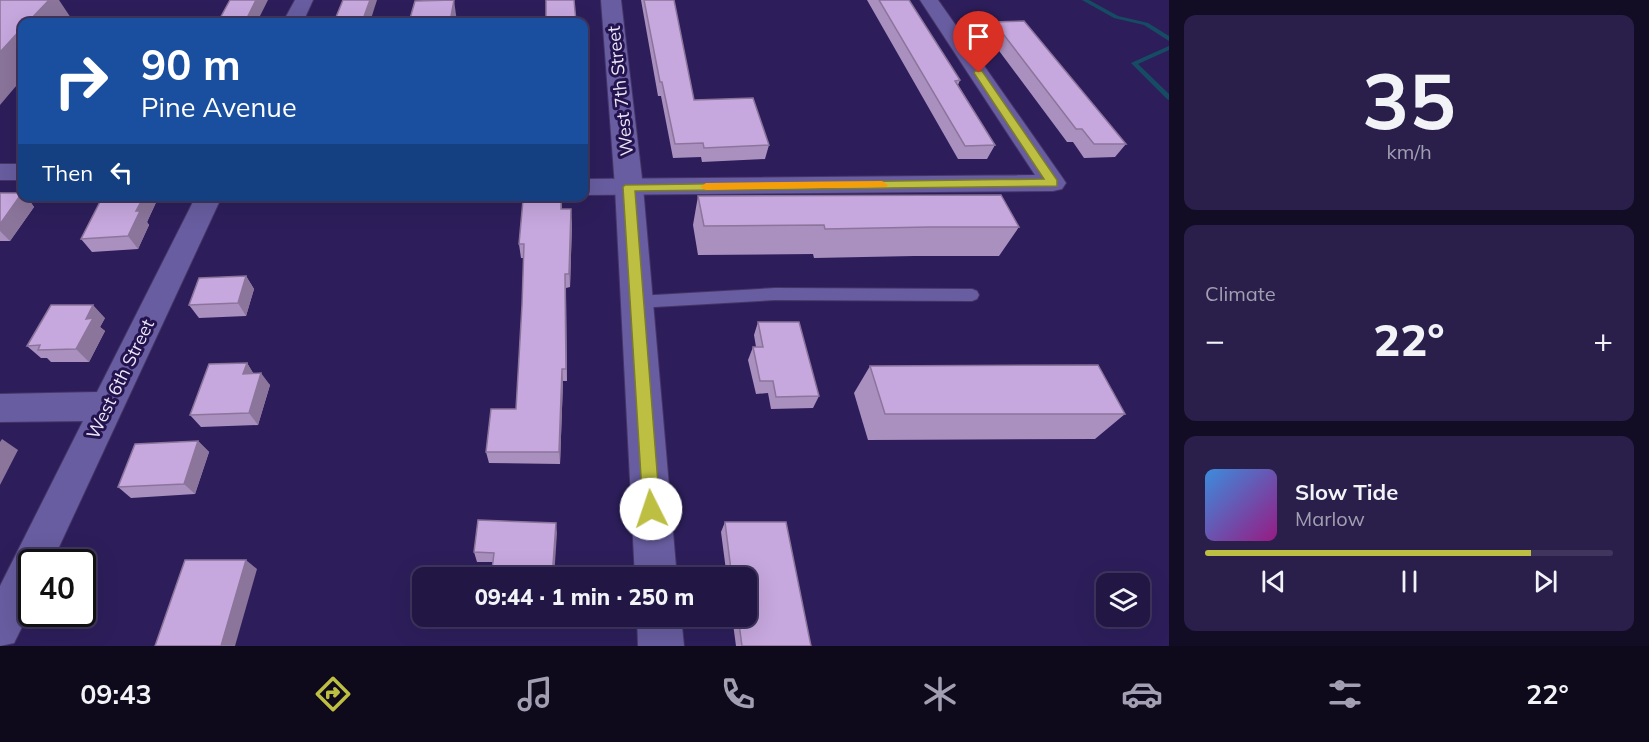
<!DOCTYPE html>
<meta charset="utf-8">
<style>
:root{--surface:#221644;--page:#2a1f4b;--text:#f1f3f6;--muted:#a29fb2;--line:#3f355d;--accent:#bdbf43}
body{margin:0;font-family:Mulish,sans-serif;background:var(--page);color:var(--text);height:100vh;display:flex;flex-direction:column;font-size:22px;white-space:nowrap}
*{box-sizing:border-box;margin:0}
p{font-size:20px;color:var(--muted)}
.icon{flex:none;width:33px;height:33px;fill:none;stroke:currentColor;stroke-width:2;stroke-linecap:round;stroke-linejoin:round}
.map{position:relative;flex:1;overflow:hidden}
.side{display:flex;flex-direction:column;gap:15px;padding:15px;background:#130c25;width:480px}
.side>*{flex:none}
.hud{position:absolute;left:18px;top:18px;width:570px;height:183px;border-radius:12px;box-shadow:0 6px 24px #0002,0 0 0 2px var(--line);background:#1a4fa0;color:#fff;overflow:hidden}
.tools{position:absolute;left:1096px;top:573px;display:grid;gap:12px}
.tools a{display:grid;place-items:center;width:54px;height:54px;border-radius:12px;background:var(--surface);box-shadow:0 6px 24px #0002,0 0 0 2px var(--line);font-size:30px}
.speed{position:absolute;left:18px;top:549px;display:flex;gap:12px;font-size:30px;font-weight:700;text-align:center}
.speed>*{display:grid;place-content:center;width:78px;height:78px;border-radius:50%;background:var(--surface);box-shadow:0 6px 24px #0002,0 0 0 2px var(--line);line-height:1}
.speed .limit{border:3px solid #111;border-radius:9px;background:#fff;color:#111}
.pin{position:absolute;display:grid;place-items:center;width:51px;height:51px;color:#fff;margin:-62px -26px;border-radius:50% 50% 50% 0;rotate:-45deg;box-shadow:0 0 6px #0007}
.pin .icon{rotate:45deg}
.me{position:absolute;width:66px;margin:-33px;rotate:356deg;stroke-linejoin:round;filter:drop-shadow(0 0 4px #0008)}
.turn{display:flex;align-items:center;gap:21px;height:126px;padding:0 24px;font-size:27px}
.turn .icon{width:78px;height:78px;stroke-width:2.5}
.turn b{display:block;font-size:42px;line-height:51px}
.then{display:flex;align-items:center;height:57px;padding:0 24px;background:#0003;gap:12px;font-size:22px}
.big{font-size:45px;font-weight:800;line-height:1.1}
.side .tile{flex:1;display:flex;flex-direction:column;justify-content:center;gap:9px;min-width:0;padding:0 21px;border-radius:12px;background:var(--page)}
.side .dial{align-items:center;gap:0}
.dial b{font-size:78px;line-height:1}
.song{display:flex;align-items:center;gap:18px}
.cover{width:72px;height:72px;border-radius:9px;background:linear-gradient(135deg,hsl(210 70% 55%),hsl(310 70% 35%))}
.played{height:6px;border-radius:3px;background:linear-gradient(90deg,var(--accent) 80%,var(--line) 80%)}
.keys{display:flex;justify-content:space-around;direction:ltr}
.heat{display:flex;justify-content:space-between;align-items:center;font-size:33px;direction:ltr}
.trip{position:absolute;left:412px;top:567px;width:345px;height:60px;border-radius:12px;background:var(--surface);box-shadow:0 6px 24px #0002,0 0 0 2px var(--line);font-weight:800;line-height:60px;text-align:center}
.tab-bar{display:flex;height:96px;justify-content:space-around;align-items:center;background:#0e091b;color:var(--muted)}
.tab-bar .icon{width:42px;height:42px}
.tab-bar .current{color:var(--accent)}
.tab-bar b{font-size:27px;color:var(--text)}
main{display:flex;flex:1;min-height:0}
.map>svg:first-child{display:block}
</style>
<main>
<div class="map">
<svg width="1169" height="646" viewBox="0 0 1169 646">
<rect width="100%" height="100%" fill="#2d1e5b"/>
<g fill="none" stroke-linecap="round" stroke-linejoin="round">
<!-- stream -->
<g fill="#164c63" fill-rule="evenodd">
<path d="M1082,0h7l29,16 30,7 21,13v5l-25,-16 -30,-7z"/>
<path d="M1169,46v4l-31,14 31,30v6l-2,-1 -36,-36z"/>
</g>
<defs>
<path id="lane" d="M775,288l197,1 5,2 2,4 -2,4 -5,2 -197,-1 -138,8 -5,-2 -2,-4 2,-4 5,-2z"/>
<g id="street">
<path d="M295,0h18l-10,22h-20z"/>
<path d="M920,0h18l124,177 4,6 -4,6 -9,2 -469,4v-16l451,-4z"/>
<rect x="0" y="164" width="22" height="16"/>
<path d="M196,196h26l-170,366h-20v45l-18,36 -14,3v-60l83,-165 -83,1v-28l97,-2z"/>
</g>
<g id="secondary">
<path d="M601,0h20l22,187 34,391h-42l-20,-391z"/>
<path d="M637,616h44l3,30h-46z"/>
</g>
</defs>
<!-- lane casing -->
<use href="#lane" stroke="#463567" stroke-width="2"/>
<!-- street casing -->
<use href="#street" stroke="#463567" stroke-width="2"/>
<!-- secondary casing -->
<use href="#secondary" stroke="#463567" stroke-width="2"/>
<!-- lane -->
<use href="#lane" fill="#685da0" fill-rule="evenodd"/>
<!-- street -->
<use href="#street" fill="#685da0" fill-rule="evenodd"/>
<!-- secondary -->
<use href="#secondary" fill="#685da0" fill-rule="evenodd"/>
</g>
<!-- wall -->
<g fill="#aa90bf">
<path d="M641,0h33l20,100 75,45 -4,14 -63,3 -1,-5 -28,1 -12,-62h-3z"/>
<path d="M867,0h42l51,80 -2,5 37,60 -8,14h-29z"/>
<path d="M994,22l132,122 -11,13 -31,1 -11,-16h-6l-79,-106z"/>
<path d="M0,193l26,3 8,11 -24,34h-10z"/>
<path d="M103,196h56l-12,26 2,3 -11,24 -46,3 -11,-13z"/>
<path d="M698,196l321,31 -20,29h-85l-100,2 -1,-4 -115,1 -5,-30z"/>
<path d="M561,200l1,9 10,14 -2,64 -4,1 1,93h-4l-3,83 -71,-1 -3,-11 30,-43 6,-104 2,-47h-3l-2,-14z"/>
<path d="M246,276l8,13 -8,27 -47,2 -10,-13z"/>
<path d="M105,318l-5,9 5,4 -16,31h-38l-4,-4h-6l-14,-12z"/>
<path d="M758,322l61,74 -6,12 -42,1 -3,-16 -12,1 -8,-34 5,-13h3l-2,-12z"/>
<path d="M247,363l6,10 17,12 -12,40 -57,2 -11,-12z"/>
<path d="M870,366l255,48 -30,25 -227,1 -14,-47z"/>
<path d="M198,441l11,11 -14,42 -64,4 -13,-11z"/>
<path d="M725,522l86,124h-75l-4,-30h15v-38h-20l-6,-46z"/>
<path d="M557,533l-64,29h-16l-3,-10z"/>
</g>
<!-- shaded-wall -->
<g fill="#8b759b">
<path d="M49,0h10l14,21 -1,1h-44z"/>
<path d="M256,0h12l-11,22h-12z"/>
<path d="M370,0h7l-7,22h-8z"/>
<path d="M454,0l3,22h-7z"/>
<path d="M22,28v51l-22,26v-53z"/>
<path d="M22,193v3h4l8,11 -24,34 -10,-10v-7z"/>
<path d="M144,196h15l-12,26 2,3 -11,24 -10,-13 8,-25z"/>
<path d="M571,209l1,14 -2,64 -1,-13z"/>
<path d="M246,276l8,13 -8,27 -8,-13z"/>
<path d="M93,305l12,13 -5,9 5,4 -16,31 -13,-13 10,-30z"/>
<path d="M247,363l8,13 -12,-2z"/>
<path d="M562,369l1,12 -3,83 -1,-12z"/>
<path d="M261,373l9,12 -12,40 -9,-12z"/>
<path d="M2,439l16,11 -18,35v-43z"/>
<path d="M198,441l11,11 -14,42 -11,-10z"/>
<path d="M556,523l1,10 -3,45h-2z"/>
<path d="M246,560l11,9 -22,77h-14z"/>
</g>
<!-- building -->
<g fill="#c6a7de" stroke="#8b759b" stroke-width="1.5">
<path d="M0,0h49l-21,22h-6v6l-22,24z"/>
<path d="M230,0h26l-11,22h-27z"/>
<path d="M343,0h27l-8,22h-28z"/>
<path d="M454,0l-4,22h-41l6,-21z"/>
<path d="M546,0h28l2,22h-30z"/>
<path d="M644,0h30l20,100 59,-2 16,47 -65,3 -1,-5 -28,1 -13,-62h-2z"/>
<path d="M879,0h30l51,80 -5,1 40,64 -30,1z"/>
<path d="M1024,21l102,123h-32l-12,-15h-6l-82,-107z"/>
<path d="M0,193h22l-22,31z"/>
<path d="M1001,195l18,32h-89l-105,2 -1,-4 -120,1 -6,-30z"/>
<path d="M103,196h41l-8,15h4l-12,25 -47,3z"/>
<path d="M523,200h38v9h10l-2,65h-4l1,95h-4l-3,83h-73l5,-43h25l6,-104 2,-61h-5z"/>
<path d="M246,276l-8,27 -49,2 10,-27z"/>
<path d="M51,305h42l-7,14 7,-1 -17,31 -38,1 2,-5 -13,1z"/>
<path d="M758,322h41l20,74 -43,1 -3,-16h-13l-7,-34h10z"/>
<path d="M247,363l-4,11 18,-1 -12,40 -59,2 19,-51z"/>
<path d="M1098,365l27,49h-240l-15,-48z"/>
<path d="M198,441l-14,43 -66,3 17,-43z"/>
<path d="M478,520l78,3 -4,55h-61l3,-25 -20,-1z"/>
<path d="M725,522h61l25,124h-69l-4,-30h9v-38h-15z"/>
<path d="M185,560h61l-25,86h-66z"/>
</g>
<!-- route -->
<path fill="#bdbf43" stroke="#7b7c2c" stroke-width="1.5" d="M975,71h7l75,109v6l-422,5 25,318 -3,5 -6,3 -6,-3 -2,-5 -20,-322 2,-2 419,-6 -70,-106z"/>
<!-- slow -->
<path fill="#f59e0b" d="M882,181l6,4 -2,2 -180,3 -6,-3 6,-4z"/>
<g text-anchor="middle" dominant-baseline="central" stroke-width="6" stroke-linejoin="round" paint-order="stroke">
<!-- street labels -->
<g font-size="18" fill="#ebe9f9" stroke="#24134f">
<text transform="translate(620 91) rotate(-96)">West 7th Street</text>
<text transform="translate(120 379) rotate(-64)">West 6th Street</text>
</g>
</g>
</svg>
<div class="tools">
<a><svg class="icon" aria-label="layers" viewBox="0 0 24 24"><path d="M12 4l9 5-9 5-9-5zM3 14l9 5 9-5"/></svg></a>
</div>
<div class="speed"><div class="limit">40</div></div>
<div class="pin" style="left:979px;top:73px;background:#d93025"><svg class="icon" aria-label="arrive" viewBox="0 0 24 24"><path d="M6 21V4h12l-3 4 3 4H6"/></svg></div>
<svg class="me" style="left:651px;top:509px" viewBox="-20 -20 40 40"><circle r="19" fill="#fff"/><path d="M0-13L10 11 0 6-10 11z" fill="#bdbf43"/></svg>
<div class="trip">09:44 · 1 min · 250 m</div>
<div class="hud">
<div class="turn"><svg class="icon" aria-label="right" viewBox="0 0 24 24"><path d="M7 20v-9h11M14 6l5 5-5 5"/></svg><div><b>90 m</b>Pine Avenue</div></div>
<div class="then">Then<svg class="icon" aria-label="left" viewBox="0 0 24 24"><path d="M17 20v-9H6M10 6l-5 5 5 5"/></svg></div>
</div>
</div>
<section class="side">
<div class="tile dial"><b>35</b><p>km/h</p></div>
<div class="tile"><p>Climate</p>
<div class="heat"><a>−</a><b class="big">22°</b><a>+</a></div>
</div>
<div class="tile">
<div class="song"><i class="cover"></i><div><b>Slow Tide</b><p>Marlow</p></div></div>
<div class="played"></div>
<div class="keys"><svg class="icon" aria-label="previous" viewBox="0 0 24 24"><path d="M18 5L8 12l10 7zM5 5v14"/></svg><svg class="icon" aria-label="pause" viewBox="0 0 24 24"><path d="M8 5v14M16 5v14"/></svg><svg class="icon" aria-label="next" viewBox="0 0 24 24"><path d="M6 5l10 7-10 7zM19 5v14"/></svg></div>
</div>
</section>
</main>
<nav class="tab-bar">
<b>09:43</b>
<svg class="icon current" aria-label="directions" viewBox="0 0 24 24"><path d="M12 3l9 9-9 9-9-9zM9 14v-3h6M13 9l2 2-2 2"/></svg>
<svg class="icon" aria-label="music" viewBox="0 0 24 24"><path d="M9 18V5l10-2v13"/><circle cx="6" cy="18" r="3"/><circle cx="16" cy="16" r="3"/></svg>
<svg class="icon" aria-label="phone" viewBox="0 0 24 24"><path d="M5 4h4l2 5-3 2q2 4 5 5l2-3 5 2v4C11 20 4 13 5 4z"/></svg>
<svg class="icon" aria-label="climate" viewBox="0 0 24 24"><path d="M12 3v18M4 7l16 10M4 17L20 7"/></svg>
<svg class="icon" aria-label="car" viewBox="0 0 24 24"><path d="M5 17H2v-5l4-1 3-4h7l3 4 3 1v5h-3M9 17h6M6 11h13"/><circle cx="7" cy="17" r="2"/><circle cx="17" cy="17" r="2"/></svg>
<svg class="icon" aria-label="filters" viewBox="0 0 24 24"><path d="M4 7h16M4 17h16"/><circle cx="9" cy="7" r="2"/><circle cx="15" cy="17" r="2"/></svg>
<b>22°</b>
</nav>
